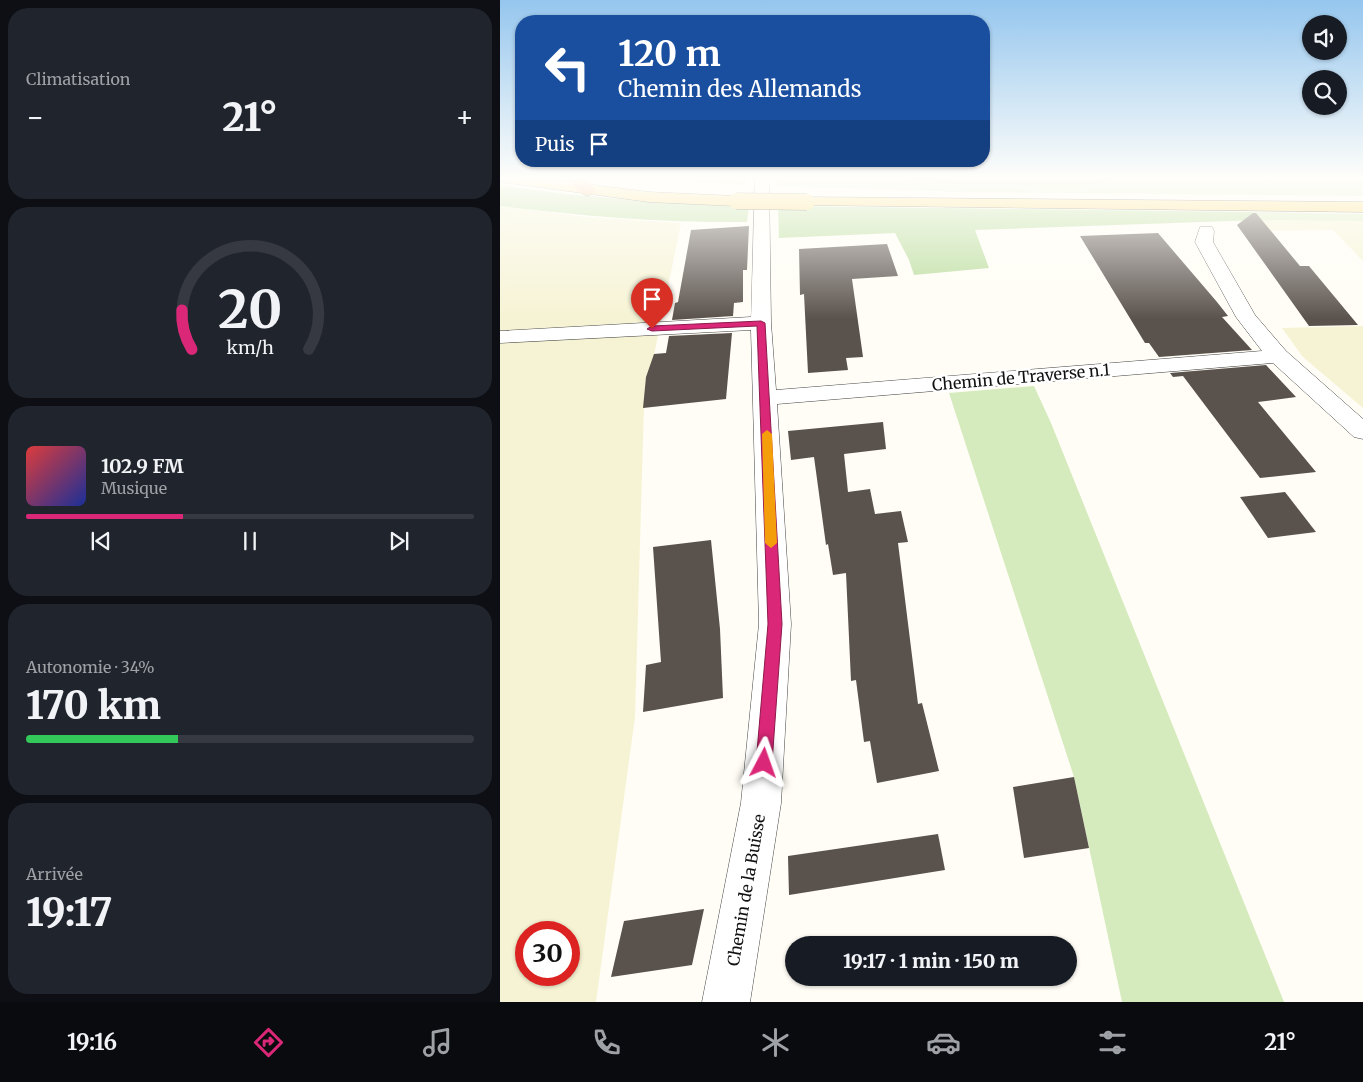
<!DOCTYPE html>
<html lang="fr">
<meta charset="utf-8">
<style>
:root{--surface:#171b24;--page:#20242c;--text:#f1f3f6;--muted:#9ea1a6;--line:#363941;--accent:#db2777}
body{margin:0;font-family:Merriweather,serif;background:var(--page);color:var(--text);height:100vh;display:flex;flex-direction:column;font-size:19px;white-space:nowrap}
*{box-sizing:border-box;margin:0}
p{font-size:16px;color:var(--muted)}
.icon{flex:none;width:28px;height:28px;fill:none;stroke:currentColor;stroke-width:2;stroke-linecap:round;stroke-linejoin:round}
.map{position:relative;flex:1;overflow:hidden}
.panel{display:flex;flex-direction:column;gap:8px;padding:8px;background:#0d0f14;width:500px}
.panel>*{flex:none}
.hud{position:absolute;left:15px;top:15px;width:475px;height:152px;border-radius:20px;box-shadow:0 1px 4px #0004;background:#1a4fa0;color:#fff;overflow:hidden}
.fabs{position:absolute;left:802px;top:15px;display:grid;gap:10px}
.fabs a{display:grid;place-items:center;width:45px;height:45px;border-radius:50%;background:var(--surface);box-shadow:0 1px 4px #0004;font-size:25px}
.speed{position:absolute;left:15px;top:921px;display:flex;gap:10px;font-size:25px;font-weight:700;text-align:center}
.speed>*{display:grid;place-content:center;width:65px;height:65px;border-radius:50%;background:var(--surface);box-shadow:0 1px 4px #0004;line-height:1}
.speed .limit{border:8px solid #d22;background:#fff;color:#111}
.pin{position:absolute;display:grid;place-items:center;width:42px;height:42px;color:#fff;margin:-51px -21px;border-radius:50% 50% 50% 0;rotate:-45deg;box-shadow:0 0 5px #0007}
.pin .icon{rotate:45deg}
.me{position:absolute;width:55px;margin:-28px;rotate:4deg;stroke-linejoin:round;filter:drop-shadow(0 0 4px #0008)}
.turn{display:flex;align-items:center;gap:18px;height:105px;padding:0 20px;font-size:22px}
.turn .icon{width:65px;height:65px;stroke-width:2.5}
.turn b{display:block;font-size:35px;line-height:42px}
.then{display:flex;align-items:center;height:48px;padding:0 20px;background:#0003;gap:10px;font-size:19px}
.big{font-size:38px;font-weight:800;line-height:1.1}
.panel .card{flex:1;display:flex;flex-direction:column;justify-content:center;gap:8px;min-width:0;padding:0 18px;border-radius:20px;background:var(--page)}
.panel .dial{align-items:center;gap:0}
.dial svg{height:130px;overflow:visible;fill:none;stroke:var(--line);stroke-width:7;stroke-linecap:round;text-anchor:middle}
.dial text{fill:var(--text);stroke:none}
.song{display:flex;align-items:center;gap:15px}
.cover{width:60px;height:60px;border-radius:8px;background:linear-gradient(135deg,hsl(0 70% 55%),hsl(230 70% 35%))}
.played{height:5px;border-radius:2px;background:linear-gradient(90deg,var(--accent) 35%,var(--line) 35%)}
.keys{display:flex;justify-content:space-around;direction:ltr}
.heat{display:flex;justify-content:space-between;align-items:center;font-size:28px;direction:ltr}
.charge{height:8px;border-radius:4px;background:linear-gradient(90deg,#34c759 34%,var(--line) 0)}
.trip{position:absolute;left:285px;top:936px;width:292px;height:50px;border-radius:25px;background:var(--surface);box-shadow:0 1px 4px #0004;font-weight:800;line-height:50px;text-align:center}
.tabs{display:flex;height:80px;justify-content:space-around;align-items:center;background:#090b0e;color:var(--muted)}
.tabs .icon{width:35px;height:35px}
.tabs .selected{color:var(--accent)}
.tabs b{font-size:22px;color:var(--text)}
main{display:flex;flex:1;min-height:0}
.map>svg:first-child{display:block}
</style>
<main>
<section class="panel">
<div class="card"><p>Climatisation</p>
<div class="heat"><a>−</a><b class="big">21°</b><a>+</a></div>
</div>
<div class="card dial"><svg viewBox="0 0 100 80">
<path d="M14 69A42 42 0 1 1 86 69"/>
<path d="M14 69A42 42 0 0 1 8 45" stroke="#db2777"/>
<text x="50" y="56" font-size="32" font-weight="700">20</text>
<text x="50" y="72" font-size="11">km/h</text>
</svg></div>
<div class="card">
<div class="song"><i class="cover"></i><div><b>102.9 FM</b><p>Musique</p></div></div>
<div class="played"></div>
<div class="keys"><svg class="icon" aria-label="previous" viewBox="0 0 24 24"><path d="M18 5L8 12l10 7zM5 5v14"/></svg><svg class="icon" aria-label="pause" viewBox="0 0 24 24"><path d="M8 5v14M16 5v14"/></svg><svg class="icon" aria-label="next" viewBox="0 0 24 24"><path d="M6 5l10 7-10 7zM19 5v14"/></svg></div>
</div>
<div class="card"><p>Autonomie · 34%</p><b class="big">170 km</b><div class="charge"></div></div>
<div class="card"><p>Arrivée</p><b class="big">19:17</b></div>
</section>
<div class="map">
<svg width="863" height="1002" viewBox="0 0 863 1002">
<rect width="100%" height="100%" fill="#fffdf5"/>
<!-- farmland -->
<g fill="#f6f3d4" fill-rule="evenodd">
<path d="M0,206l85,11 96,6 -37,181 -9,313 -39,285h-96zM26,932h43v43h-43z"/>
<path d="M759,220l104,1v40l-30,-31 -70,1z"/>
<path d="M863,326v82l-60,-51 -21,-29z"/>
</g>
<!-- green -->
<g fill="#d5ebbd">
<path d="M148,178h99l-2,7z"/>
<path d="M278,178h120l13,4 164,6 37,-7 3,-3h26l4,4 60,-1 -2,-3h160v18l-396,-4 -190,-6z"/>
<path d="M752,212l111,2v7l-104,-1z"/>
<path d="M534,386l17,37 233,579h-162l-48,-225 -125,-384z"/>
</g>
<!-- forest -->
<g fill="#b9dc9c">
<path d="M398,178h217l-3,3 -37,7 -164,-6z"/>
<path d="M0,185c83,13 166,18 249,22l-2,15c-83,1 -164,-6 -247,-16z"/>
<path d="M278,206l474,6 7,8 -284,10 14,38 -75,7 -5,-15 -14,-27 -116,5z"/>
</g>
<!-- building -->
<g fill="#5a524d">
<path d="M753,213h3l44,53h9l49,59 -49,1 -72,-101z"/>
<path d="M249,226l-2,44h-4v32l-9,1 -1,13 -61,4 3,-17 3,-1 13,-72z"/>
<path d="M658,233l59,69 11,14 -6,1 30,33 -93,7 -10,-14h-4l-65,-107z"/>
<path d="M387,244l11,32 -46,3 11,78 -17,1 2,12 -40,3 -4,-79 -4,1 -1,-46z"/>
<path d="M232,333l-6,66 -83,9 3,-31 8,-23 12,-1 3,-17z"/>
<path d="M766,365l30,32 -38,5 58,70 -56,6 -77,-102 -10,1 -3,-4z"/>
<path d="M383,422l3,27 -42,5 4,38 22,-3 5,25 26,-3 7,31 -10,1 20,161 4,-1 17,68 -62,12 -7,-42 -6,1 -8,-62 -5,1 -5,-108 -13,2 -5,-31 -2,1 -12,-88 -23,3 -3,-29z"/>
<path d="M785,492l31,40 -48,6 -28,-41z"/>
<path d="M211,540l9,89 3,69 -80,14 3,-47 15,-3 -8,-115z"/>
<path d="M574,777l15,71 -65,10 -11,-71z"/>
<path d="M438,834l7,36 -156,25 -1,-39z"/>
<path d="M204,909l-12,56 -81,12 13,-56z"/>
</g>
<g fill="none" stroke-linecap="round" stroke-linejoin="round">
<defs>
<path id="minor" d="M255,178h14l2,145 5,67 486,-39 -26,-34 -41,-75 5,-15h12l2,4 -1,11 42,73 31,36 77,68v20l-9,-2 -81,-74 -496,41 14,220 -10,179 -31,199h-48l39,-199 18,-179 -8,-294 -251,13v-12l251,-14z"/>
<g id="major">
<path d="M0,178h38l111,14 87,4 8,5 -8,5 -87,-4 -148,-20z"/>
<path d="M307,197l556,5v10l-562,-7 -2,-3z"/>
</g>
<path id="highway" d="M71,178h14l11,13 -8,5c-7,-2 -18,-10 -17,-18z"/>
</defs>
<!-- minor casing -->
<use href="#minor" stroke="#444" stroke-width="1"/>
<!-- major casing -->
<use href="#major" stroke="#222" stroke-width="1"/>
<!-- highway casing -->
<use href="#highway" stroke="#222" stroke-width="1"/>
<!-- minor -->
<use href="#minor" fill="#fff" fill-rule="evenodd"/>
<!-- major -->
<use href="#major" fill="#f9d66b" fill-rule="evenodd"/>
<!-- highway -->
<use href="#highway" fill="#f5a25d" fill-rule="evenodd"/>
<defs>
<path id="major-bridge" d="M236,201l71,1"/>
</defs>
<!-- major-bridge casing -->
<use href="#major-bridge" stroke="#222" stroke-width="17" stroke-linecap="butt"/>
<!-- major-bridge -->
<use href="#major-bridge" stroke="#f9d66b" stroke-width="16"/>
</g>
<!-- sky -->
<linearGradient id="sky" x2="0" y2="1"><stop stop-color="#95c6ee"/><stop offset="0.56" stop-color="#fffefa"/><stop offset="1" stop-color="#fffefa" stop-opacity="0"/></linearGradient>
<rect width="863" height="319" fill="url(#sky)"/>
<!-- route -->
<path fill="#db2777" stroke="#8e194d" d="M261,321l4,2 17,301 -10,139 -2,5 -6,2 -5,-2 -3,-5 12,-139 -11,-298 -105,5 -5,-2 5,-3z"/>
<!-- slow -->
<path fill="#f59e0b" d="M267,430l5,4 5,109 -6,5 -6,-5 -3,-109z"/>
<g text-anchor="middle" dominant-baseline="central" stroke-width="5" stroke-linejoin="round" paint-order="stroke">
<!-- street labels -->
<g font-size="16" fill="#111" stroke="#fff">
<text transform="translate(521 377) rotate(-5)">Chemin de Traverse n.1</text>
<text transform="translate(246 890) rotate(-80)">Chemin de la Buisse</text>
</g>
</g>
</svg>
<div class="fabs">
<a><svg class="icon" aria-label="sound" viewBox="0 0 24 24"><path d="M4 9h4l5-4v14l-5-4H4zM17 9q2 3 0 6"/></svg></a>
<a><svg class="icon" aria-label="search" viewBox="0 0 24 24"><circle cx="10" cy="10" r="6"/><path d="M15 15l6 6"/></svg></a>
</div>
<div class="speed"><div class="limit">30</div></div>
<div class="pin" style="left:152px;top:329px;background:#d93025"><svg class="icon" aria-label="arrive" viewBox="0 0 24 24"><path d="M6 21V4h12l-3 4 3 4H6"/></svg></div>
<svg class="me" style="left:264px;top:763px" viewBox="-20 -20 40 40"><path d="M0-17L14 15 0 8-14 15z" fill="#db2777" stroke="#fff" stroke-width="4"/></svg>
<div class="trip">19:17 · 1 min · 150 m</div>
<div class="hud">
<div class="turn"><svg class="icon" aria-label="left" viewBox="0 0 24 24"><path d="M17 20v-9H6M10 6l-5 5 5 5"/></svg><div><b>120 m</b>Chemin des Allemands</div></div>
<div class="then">Puis<svg class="icon" aria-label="arrive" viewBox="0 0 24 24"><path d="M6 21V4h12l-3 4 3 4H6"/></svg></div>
</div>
</div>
</main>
<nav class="tabs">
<b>19:16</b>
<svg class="icon selected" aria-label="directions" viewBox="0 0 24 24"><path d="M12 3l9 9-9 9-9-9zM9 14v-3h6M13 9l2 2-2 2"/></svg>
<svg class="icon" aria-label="music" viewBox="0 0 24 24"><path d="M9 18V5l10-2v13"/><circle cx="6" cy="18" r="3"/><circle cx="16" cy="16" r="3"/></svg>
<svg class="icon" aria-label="phone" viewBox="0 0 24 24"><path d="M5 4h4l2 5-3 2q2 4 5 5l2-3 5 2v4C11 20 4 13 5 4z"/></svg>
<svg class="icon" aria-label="climate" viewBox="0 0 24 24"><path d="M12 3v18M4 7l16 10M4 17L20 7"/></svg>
<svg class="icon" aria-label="car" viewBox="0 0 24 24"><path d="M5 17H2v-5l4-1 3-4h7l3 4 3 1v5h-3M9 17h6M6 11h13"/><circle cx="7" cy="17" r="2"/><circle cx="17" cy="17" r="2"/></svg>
<svg class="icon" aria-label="filters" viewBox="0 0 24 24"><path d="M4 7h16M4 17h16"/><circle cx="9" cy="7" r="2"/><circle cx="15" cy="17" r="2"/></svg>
<b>21°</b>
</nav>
